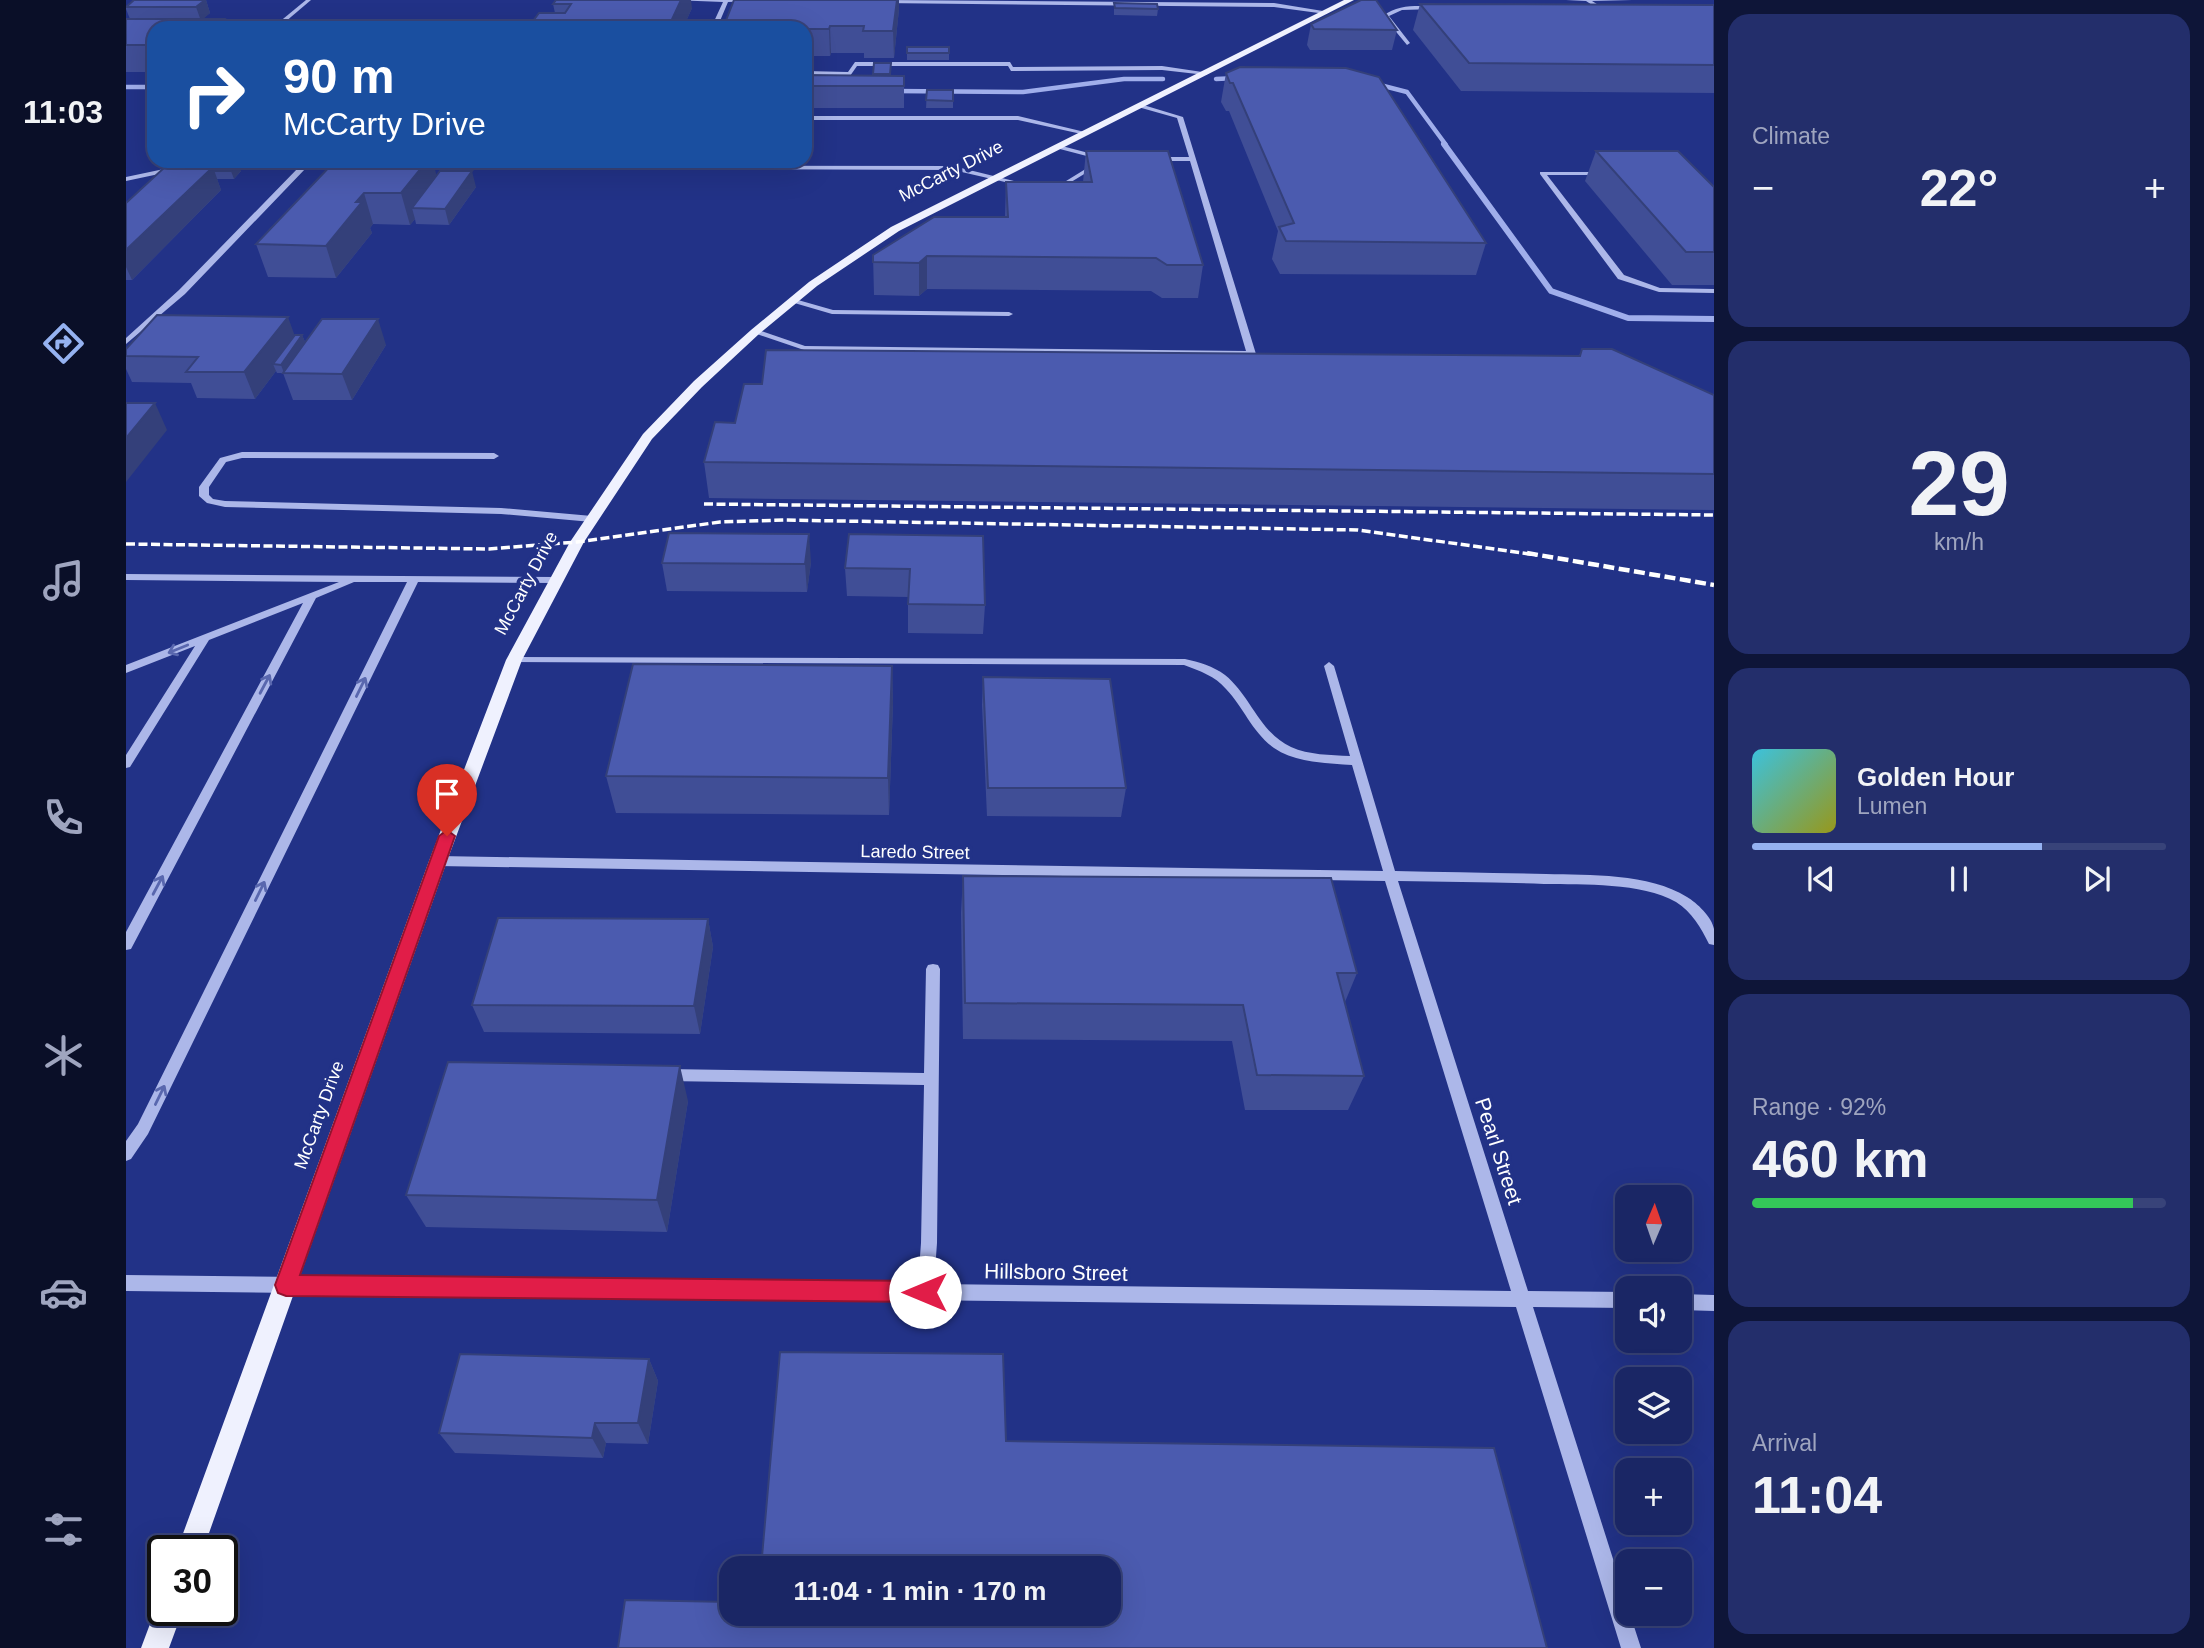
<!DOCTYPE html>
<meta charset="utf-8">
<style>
:root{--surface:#1a2665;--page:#232e6b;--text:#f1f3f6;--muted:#9fa5bf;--line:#384379;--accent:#95b2f1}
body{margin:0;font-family:Helvetica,sans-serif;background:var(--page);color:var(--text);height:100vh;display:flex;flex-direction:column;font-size:26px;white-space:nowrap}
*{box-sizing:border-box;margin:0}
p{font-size:23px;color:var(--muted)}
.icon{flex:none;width:38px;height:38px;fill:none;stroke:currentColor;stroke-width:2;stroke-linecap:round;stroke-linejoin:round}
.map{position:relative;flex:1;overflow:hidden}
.sheet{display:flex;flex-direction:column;gap:14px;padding:14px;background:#0e1538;width:490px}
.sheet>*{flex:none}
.guide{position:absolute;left:21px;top:21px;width:665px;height:147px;border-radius:21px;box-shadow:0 7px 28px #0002,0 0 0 2px var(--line);background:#1a4fa0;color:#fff;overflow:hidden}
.needle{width:46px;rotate:2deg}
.fabs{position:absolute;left:1489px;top:1185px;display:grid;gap:14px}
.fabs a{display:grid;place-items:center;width:77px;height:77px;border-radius:14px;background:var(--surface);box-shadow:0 7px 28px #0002,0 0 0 2px var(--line);font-size:35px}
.speed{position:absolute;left:21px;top:1535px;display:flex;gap:14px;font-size:35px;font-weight:700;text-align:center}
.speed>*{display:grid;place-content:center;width:91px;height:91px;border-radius:50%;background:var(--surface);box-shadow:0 7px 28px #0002,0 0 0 2px var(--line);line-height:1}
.speed .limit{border:4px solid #111;border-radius:10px;background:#fff;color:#111}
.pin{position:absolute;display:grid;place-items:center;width:60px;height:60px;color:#fff;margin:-72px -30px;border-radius:50% 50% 50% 0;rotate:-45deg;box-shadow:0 0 7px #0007}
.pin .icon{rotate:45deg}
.me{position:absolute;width:77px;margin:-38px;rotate:270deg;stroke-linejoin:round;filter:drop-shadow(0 0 5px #0008)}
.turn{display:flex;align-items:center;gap:24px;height:147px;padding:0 21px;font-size:32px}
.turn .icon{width:91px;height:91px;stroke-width:2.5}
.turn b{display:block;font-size:49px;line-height:60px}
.big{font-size:52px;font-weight:600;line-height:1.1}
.sheet .tile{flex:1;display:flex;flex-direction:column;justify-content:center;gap:10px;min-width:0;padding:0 24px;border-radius:21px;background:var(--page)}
.sheet .dial{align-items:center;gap:0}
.dial b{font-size:91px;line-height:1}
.song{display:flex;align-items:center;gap:21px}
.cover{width:84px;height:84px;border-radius:10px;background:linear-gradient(135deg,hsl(190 70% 55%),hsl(60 70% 35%))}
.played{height:7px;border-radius:4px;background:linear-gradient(90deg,var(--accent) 70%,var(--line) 70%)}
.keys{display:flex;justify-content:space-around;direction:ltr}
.heat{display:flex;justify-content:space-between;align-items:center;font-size:38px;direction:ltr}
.charge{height:10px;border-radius:5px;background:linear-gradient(90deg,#34c759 92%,var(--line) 0)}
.trip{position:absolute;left:593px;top:1556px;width:402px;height:70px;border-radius:21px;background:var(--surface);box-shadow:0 7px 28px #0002,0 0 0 2px var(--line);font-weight:600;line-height:70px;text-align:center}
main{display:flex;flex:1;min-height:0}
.dock{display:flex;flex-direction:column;width:126px;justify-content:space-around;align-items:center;background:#0a0f28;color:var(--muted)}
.dock .icon{width:49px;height:49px}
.dock .active{color:var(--accent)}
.dock b{font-size:32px;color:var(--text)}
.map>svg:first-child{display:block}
</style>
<main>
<nav class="dock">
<b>11:03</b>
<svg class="icon active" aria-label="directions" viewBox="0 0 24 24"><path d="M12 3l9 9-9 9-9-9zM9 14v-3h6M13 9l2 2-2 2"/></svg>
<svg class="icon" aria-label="music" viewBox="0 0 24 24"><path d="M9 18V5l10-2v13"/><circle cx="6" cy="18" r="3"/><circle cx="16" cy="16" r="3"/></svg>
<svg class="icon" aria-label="phone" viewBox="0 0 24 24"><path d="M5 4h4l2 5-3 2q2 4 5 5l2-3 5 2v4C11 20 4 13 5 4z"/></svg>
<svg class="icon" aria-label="climate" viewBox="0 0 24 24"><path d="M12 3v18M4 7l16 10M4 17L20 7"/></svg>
<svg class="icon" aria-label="car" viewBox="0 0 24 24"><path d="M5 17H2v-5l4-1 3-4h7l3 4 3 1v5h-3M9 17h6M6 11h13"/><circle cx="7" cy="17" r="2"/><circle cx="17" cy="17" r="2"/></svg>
<svg class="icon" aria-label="filters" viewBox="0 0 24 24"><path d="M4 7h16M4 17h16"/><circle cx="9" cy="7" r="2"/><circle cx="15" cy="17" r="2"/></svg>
</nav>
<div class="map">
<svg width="1588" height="1648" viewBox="0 0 1588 1648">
<rect width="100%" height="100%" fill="#223287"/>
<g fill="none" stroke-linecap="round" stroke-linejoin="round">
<!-- stream-far1 -->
<g stroke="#a0aeeb" stroke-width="4.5">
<path d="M1090,79l22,-1"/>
<path d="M1246,83l35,9 39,53"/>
<path d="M0,87h28"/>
<path d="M766,91l131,1 101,-13h39"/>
</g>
<!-- stream -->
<path stroke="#a0aeeb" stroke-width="6" d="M1318,144l107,147 77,27 86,1"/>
<!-- minor -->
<g fill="#acb7e9" fill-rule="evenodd">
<path d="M180,0h5l-33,28h-6z"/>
<path d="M546,0h79l1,1 -24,1 -11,26h-6l12,-26z"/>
<path d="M756,0l392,3 55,9 -3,2 -52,-7 -394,-4z"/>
<path d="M1440,0h66l-40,1 16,10 -2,3 -20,-13z"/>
<path d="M1307,6l2,3 -33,1 -13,6 21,27 -3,2 -24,-29c15,-12 32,-10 50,-10z"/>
<path d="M729,62h155l3,5 149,-1 47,7 -3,2 -44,-5 -151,1 -3,-5h-151l-7,10 -45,-1v-4l43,1z"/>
<path d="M1014,104l43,13 73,237 -1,2 -451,-6 -53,-18 7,-2 47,16 441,5 -56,-190h-35l-3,-2 3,-2h34l-12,-39 -39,-11z"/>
<path d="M679,116h213l71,17 -3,2 -68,-15h-213z"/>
<path d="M932,145l46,12 1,1 -3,2 -46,-12z"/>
<path d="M76,161h76l66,4 3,2 -3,2 -38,-1 -121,126 -59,50v-6l53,-48 120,-123 -21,-2 -72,-1 -80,17v-4z"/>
<path d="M971,162l3,2 -1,1 -41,25 -5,-1z"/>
<path d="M292,165l535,1 81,20 -3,2 -78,-18 -537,-2 -1,-1z"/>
<path d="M1414,172h65l1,1 -3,2h-56l77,100 36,13 54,1v4l-55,-1 -41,-13 -78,-105z"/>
<path d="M665,298l42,12 176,2 4,2 -4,2 -177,-2 -41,-12z"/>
<path d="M116,452l252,1 5,3 -5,3 -252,-1 -16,4 -17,25v8l4,4 12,2 276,7 91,8 5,3 -5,3 -91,-8 -276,-7 -18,-4 -8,-7v-9l21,-29z"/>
<path d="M0,574l431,3 5,3 -5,3 -139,-1 -270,552 -17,25 -5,2v-20l12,-17 269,-542h-53l-38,16 -185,351 -5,1v-18l177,-329 -94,37 -79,127 -4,1v-13l69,-109 -69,27v-8l213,-83 -213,-2z"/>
<path d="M388,657l671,2c14,3 28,7 40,16 26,21 34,57 66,72 18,8 39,8 59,9l-26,-90 5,-4 5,4 61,205c50,1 100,2 151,3 43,1 103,-1 141,23 10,6 25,20 27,32 0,5 0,11 0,16l-5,-1c-8,-16 -17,-32 -33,-42 -35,-20 -92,-17 -132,-18 -49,-2 -97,-2 -146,-3l130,410 100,1v16l-95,-1 95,299v8h2l11,34h-20l-105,-341 -1390,-16v-16l792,9 3,-41 3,-158 -258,-4 -5,-2 -2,-4 2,-4 5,-2 258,4 2,-104 2,-4 5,-1 5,1 2,4 -3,274 -3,41 577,7 -126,-410 -947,-15 -4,-2 -2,-3 2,-3 4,-2 945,15 -31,-106c-26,-2 -56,-2 -78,-17 -22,-16 -30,-40 -48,-59 -11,-13 -26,-18 -42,-24l-674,-3 -1,-2z"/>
<path d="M1554,1294l34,1v16l-34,-1z"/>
</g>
<!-- major -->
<g fill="#eff1fe" fill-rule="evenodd">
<path d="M1218,0h10l-455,231 -82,55 -58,48 -57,53 -50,52 -68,103 -62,118 -75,201 -244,689h-26l252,-689 77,-201 64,-118 73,-108 51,-53 57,-51 58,-48 82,-55z"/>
<path d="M37,1599v11h20l-14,38h-28l18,-48z"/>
</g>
<!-- rail-far1 -->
<g stroke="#fff" stroke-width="3.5" stroke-dasharray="9 3.5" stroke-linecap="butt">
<path d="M578,504l1010,11"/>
<path d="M0,544l363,5 88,-7 143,-20 64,-2 574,10 179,25"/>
</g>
<!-- rail -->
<path stroke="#fff" stroke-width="4.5" stroke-dasharray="11 4.5" stroke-linecap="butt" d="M1401,553l187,32"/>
</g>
<!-- wall -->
<g fill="#404e96">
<path d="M80,0l4,13 -8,6h22l2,7h22l1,2h-95v44h-28v-53h4l-4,-10v-3z"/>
<path d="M608,0h165v9l-5,49h-30v-5h-33l-1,3h-25v-28z"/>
<path d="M988,3l44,6 -1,7 -43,-1z"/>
<path d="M427,4l139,4 -9,20h-152l-1,-3 25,-12z"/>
<path d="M1294,4l294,1v88l-253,-2 -48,-61z"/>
<path d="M1185,24l86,6 -5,20h-82l-3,-5z"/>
<rect x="781" y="47" width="42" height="13"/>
<path d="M748,63h17v13h13v32h-99v-33h68z"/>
<path d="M1100,73l260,170 -10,32 -196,-1 -8,-15 6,-28 -49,-120h-3l-5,-9z"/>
<path d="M801,90h26v18h-27z"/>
<path d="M960,151l117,114 -5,33h-36l-11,-7 -224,-2 -8,7 -45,-1 -1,-40 132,-38 1,-35h77z"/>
<path d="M1470,151l118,36v98h-42l-87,-104z"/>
<path d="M209,161l101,14 40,12 -27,38 -33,-1 -1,-5 -5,6 -37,-1 -3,4 2,5 -36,45 -68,-1 -12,-33z"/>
<path d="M596,161h54v1z"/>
<path d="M40,166l75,5 -7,8h-17l4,11 -89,90h-6v-77z"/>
<path d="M176,335l3,7 81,3 -34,55h-59l-10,-27h-6l-1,-2 -21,28 -58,-1 -6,-15 -59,-1 -6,-13v-20z"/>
<path d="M1456,349l132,46v115l-1005,-12 -5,-36 31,-39 844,-67z"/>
<path d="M723,534l136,71 -2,29 -75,-1v-36l-61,-1 -2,-28z"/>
<path d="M685,562l-4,30 -140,-1 -5,-28z"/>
<path d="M766,666l1,37 -4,112 -273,-2 -10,-37z"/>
<path d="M857,677l143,111 -5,29 -134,-1 -5,-111z"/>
<path d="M837,876l394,97 -12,29 19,74 -16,34h-103l-13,-69 -269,-2 -2,-126z"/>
<path d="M582,919l5,28 -13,87 -216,-2 -12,-27z"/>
<path d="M562,1101l-21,131 -241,-5 -20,-32z"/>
<path d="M523,1359l9,22 -10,63 -42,-1 -3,15 -148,-5 -16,-20z"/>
</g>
<!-- shaded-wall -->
<g fill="#34407a">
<path d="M80,0l4,13 -9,8 -5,-14z"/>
<path d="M555,0h10l1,8 -9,20h-15z"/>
<path d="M771,0h2v9l-5,49 -1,-27z"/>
<path d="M98,19l3,9h-14z"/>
<path d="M704,26l1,27 -1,3 -1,-27z"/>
<path d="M301,161h6l6,25 -27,22 3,11 -5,6 -9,-32z"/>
<path d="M112,163l3,8 -7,8 -3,-8z"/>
<path d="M87,167l8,23 -89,90 -6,-13v-17z"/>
<path d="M346,171l4,16 -27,38 -4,-16z"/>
<path d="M238,193l9,31 -3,4 2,5 -36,45 -10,-32 30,-44z"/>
<path d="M801,256v33l-8,7v-33z"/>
<path d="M162,317l9,25 5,-7 4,9 -22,29 -3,-8 -8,-1 3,7 -21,28 -11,-27z"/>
<path d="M252,319l8,26 -34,55 -10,-26z"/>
<path d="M29,403l12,27 -41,52v-44z"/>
<path d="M683,534l2,28 -4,30 -2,-28z"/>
<path d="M766,666l1,37 -4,112 -1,-37z"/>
<path d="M582,919l5,28 -13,87 -6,-28z"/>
<path d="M554,1066l8,35 -21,131 -10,-32z"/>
<path d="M523,1359l9,22 -10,63 -10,-21z"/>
<path d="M469,1423l11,20 -3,15 -11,-20z"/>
</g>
<!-- building -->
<g fill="#4b5baf" stroke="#34407a" stroke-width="2">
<path d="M8,0h71l-9,7h-70z"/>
<path d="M430,0h125l-13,28h-114l2,-3h-26l9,-12h26l6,-9h-18z"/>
<path d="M608,0h163l-4,31h-30l1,-5h-34l-1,3h-24v-1h-82z"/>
<path d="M1235,0h15l21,30 -83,-1 -3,-5z"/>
<path d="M988,3l43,1 1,5 -43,-1z"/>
<path d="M1294,4l294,1v60l-245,-2z"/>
<path d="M0,19h98l-11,9h-59v17h-28z"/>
<path d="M100,26h22l-2,2h-19z"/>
<rect x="781" y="47" width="42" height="6"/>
<path d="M748,63h17l-1,11h-17z"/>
<path d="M1114,67l106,1 33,9 107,166 -200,-2 -7,-14 15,-4 -61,-140h-3l-4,-10z"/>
<path d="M679,75l99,1v10h-99z"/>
<path d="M801,90h26v11l-27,-1z"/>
<path d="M960,151h82l35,114h-36l-11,-7 -229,-2 -8,7 -46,-1v-7l61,-38h74l-2,-35h86z"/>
<path d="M1470,151h82l36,36v65h-28z"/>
<path d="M209,161h92l-26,32h-37l-8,9h6l-36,44 -70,-2z"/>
<path d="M66,163h46l-7,8h-17l-1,-4h-24z"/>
<path d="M40,166l47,1 -87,83v-47z"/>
<path d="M314,171h32l-27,38 -33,-1z"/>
<path d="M31,315l131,2 -44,55h-58l12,-15 -72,-1v-7z"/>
<path d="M196,319h56l-36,55 -59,-1z"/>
<path d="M169,335h7l-21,30 -8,-1z"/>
<path d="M1456,349h30l102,46v79l-1010,-12 11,-40 20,1 9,-39h18l4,-34 814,6z"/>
<path d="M0,403h29l-29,35z"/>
<path d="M543,533l140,1 -4,30 -143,-1z"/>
<path d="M723,534l134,2 2,69 -77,-1 2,-35 -65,-1z"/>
<path d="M507,664l259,2 -4,112 -282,-2z"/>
<path d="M857,677l127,2 16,109h-138z"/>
<path d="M837,876l368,2 26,95h-20l27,103 -107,-1 -14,-70 -278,-2z"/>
<path d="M372,918l210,1 -14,87 -222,-1z"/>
<path d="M322,1062l232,4 -23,134 -251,-5z"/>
<path d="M654,1352l223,2 3,87 488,7 53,200h-929l7,-48 107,2v12h378v-46h-349z"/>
<path d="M334,1354l189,5 -11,64h-43l-3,15 -153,-5z"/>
</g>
<!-- one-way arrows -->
<defs><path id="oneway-shaft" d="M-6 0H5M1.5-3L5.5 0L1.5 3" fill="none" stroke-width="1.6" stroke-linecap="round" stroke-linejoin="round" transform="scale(1.75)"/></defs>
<g stroke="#5967ae">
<use href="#oneway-shaft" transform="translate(52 649) rotate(158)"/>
<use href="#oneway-shaft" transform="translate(139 684) rotate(-62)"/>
<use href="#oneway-shaft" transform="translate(235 687) rotate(-64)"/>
<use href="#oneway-shaft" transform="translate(32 885) rotate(-62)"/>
<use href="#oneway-shaft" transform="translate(134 891) rotate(-64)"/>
<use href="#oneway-shaft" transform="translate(34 1095) rotate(-64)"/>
</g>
<!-- route -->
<path fill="#e11d48" stroke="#92132f" stroke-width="2" d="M321,830l8,6 -155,439 625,6 8,3 3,8 -3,7 -8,3 -639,-6 -8,-3 -3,-8 164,-449z"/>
<g text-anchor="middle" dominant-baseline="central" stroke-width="7" stroke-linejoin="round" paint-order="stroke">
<!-- street labels -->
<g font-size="18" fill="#fff" stroke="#223287">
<text transform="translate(825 171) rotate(-27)">McCarty Drive</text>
<text transform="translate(400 583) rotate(-62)">McCarty Drive</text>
<text transform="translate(789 852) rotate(1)">Laredo Street</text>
<text transform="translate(193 1115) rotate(-70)">McCarty Drive</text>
</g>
<!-- near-street labels -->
<g font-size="21" fill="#fff" stroke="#223287">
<text transform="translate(1373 1151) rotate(72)">Pearl Street</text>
<text transform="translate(930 1272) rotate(1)">Hillsboro Street</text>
</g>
</g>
</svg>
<div class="fabs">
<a><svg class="needle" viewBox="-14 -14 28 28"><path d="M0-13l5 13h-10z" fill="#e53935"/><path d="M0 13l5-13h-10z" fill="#9fa5bf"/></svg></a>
<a><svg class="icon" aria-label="sound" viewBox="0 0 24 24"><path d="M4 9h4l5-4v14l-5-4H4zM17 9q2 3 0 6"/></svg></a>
<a><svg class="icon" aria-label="layers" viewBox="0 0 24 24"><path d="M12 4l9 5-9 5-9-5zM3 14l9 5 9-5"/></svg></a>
<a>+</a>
<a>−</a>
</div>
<div class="speed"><div class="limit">30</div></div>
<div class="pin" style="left:321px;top:836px;background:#d93025"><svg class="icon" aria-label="arrive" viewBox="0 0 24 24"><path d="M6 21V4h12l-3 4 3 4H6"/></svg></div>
<svg class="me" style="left:799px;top:1292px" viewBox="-20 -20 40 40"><circle r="19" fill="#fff"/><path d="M0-13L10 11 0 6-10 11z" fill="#e11d48"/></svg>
<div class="trip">11:04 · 1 min · 170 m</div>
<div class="guide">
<div class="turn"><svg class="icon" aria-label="right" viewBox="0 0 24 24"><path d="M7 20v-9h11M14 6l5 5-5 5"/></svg><div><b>90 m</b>McCarty Drive</div></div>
</div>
</div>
<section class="sheet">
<div class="tile"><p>Climate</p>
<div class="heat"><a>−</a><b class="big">22°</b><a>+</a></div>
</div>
<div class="tile dial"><b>29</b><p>km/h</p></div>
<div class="tile">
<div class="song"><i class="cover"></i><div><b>Golden Hour</b><p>Lumen</p></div></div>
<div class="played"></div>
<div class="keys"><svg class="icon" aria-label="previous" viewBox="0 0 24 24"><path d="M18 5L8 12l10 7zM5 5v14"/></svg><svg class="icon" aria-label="pause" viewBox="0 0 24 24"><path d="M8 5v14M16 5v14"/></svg><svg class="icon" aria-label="next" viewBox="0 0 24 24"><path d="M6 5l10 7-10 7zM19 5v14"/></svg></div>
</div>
<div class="tile"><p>Range · 92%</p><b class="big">460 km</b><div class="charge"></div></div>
<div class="tile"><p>Arrival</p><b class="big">11:04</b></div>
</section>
</main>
